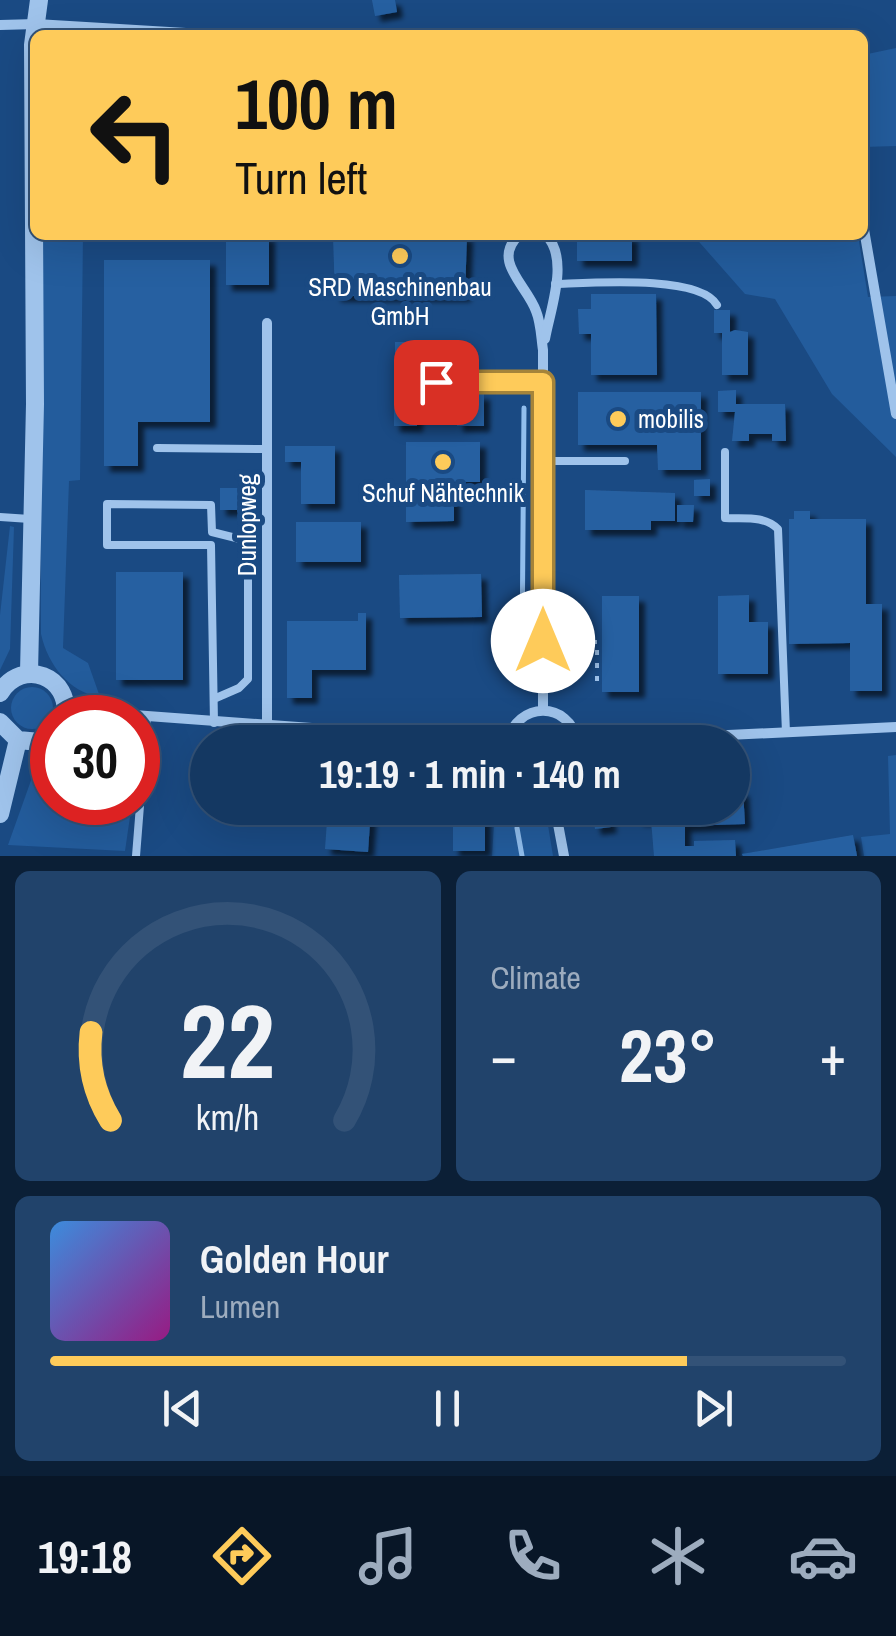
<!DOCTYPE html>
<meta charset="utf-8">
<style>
:root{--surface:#143862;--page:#21436b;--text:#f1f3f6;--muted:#9dacbe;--line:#335277;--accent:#fecb5a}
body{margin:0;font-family:"Archivo Narrow",sans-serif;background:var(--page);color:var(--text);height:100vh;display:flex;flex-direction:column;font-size:38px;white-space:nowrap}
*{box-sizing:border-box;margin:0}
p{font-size:32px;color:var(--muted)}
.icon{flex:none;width:55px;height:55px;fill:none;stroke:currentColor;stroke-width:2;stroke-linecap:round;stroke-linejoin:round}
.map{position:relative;height:856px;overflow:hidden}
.sheet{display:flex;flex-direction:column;gap:15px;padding:15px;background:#0b1f36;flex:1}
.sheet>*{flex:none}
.banner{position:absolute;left:30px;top:30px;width:838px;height:210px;border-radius:15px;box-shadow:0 10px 40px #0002,0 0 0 2px var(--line);background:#fecb5a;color:#111;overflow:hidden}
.speed{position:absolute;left:30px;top:695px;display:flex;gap:20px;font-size:50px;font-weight:700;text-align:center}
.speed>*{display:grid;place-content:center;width:130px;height:130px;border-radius:50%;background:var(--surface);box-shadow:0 10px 40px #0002,0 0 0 2px var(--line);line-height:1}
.speed .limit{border:15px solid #d22;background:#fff;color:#111}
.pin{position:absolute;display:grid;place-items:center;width:85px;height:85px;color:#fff;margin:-42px;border-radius:20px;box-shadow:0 5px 15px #0006}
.me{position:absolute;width:110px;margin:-55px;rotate:0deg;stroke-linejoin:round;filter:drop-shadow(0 0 8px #0008)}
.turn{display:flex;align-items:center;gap:35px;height:210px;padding:0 40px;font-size:45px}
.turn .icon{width:130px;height:130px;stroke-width:2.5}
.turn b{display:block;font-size:70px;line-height:85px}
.big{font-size:75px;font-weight:700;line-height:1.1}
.sheet .widget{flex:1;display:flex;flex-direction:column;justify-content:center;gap:15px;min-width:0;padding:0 35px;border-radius:15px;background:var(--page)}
.sheet .dial{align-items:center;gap:0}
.dial svg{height:260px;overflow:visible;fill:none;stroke:var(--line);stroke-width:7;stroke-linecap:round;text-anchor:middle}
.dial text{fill:var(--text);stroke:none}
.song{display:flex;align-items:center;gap:30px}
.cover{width:120px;height:120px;border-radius:15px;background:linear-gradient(135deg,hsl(210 70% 55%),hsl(310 70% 35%))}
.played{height:10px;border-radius:5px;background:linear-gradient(90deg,var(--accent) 80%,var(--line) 80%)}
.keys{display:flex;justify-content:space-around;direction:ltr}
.heat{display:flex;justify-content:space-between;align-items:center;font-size:55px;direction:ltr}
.sheet .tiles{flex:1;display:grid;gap:15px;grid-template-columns:1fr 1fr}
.widget:last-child{grid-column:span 2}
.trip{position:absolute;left:190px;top:725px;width:560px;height:100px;border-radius:50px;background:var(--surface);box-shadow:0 10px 40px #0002,0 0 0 2px var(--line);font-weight:700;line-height:100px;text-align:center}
.tab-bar{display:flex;height:160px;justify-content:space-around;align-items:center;background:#081627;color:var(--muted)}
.tab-bar .icon{width:70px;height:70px}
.tab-bar .active{color:var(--accent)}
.tab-bar b{font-size:45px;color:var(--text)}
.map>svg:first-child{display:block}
</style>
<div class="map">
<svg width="896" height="856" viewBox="0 0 896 856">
<defs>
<filter id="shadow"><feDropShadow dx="6" dy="6" stdDeviation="2.5" flood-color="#0009"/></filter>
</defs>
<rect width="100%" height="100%" fill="#1a4a83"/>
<!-- green -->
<g fill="#235c9c">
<path d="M896,48v98l-33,1v-92z"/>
<path d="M40,235h43l-3,245 -11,1 -6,167 25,15 12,34c-31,-5 -52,-32 -59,-63z"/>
<path d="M693,235h165l10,62 28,-1v161l-64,-63 -57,-95 -30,-5z"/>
<path d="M10,526l4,1 -4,122 -10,21v-55z"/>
<circle cx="32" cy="708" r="21"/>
<path d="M52,748v54l80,1 -7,48 -117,-6 31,-87z"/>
<path d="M896,755v101h-32l-3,-19 29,-3 -2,-78z"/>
<path d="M495,808h45l6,5 7,43h-61z"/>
</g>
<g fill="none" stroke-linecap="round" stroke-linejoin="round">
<!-- stream -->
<g stroke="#91beed" stroke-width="5">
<path d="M522,654l2,-246"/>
<path d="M517,828l5,28"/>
</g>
</g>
<!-- building -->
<g fill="#2861a1" filter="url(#shadow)">
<path d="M372,0h23l2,12 -22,4z"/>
<rect x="226" y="235" width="43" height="50"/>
<path d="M333,235h134l-2,61h-130z"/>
<rect x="577" y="235" width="55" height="26"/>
<path d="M104,260h106v162h-72v44h-34z"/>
<path d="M591,294h65l1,81h-66v-41h-12l-1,-25h13z"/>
<path d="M714,310h16v22l5,-2 13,2v43h-26v-42h-8z"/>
<rect x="395" y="342" width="24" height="19"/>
<path d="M736,390v14h49l1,37h-14v-7h-23v7h-17l3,-29h-17v-21z"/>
<path d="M578,392h123v78h-43l-1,-25h-79z"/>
<rect x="457" y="394" width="27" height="32"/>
<rect x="394" y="399" width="23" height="27"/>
<path d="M406,442h74v40h-26v39l-48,1z"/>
<path d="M285,446h50v58h-34v-42h-16z"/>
<path d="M710,479v17h-16v-16z"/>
<path d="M220,488h29l1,22h-30z"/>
<path d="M585,490l90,3v28h-24v9h-66z"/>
<path d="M677,505h17l-1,17h-16z"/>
<path d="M794,511h16v8h56v85h16v87h-32v-48l-61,1v-125h5z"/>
<rect x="296" y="522" width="65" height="40"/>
<rect x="116" y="572" width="67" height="108"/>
<path d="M481,574l1,43 -82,1 -1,-43z"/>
<path d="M749,595v27h19v52h-50v-78z"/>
<rect x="602" y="596" width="37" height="96"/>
<path d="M358,613h8v57h-54v28h-25v-77h71z"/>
<path d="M743,790l2,34 -60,2v20h9v-5l41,-1 1,16h-82l-3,-37 -13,1v-9h6v-3h88v-17z"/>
<path d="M328,808h43l-3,44 -43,-3z"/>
<rect x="453" y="808" width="32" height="43"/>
<path d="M592,808h15l4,19 -16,2z"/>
<path d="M853,835l4,21h-114l-1,-2z"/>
</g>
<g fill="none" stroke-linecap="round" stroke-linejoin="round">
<!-- path -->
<path stroke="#9fc3eb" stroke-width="4" stroke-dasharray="5 8" stroke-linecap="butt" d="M592,642h5v39"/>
<!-- service -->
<g stroke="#9fc3eb" stroke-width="8">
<path d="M555,284c33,-1 145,-10 162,21"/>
<path d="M436,382h107"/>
<path d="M157,448l110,1"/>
<path d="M725,452v66c19,1 39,-3 53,11l8,204"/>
<path d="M543,461h82"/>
<path d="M0,517l30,2"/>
<path d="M214,723l-3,-178h-104v-41l104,1 1,27 36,9v138l-9,9 -23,10"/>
<path d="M136,856l11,-139"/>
</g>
<!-- minor -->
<g stroke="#9fc3eb" stroke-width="10">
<path d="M0,25l36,-1 183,11"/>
<path d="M862,218l34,196"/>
<path d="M519,235c-28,26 8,50 17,76 5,12 5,26 7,39v360"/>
<path d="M545,339c5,-29 25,-80 1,-104"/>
<path d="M66,710l437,32"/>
<path d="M267,727v-404"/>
<path d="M507,742c10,-41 62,-42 71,0"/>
<path d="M584,742l312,-15"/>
<path d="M555,808l9,48"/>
</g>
<!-- tertiary -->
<g stroke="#9fc3eb" stroke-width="18">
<path d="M29,673l6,-269 -2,-359 6,-45"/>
<path d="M0,693c22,-36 72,-17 65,25"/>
<path d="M0,722l18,18 22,2 12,-7"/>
<path d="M0,814l18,-74"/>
</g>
</g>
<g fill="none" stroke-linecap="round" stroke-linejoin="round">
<defs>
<path id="route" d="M436,382h107v259"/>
</defs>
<!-- route casing -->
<use href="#route" stroke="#a5843a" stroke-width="25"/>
<!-- route -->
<use href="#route" stroke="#fecb5a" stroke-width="18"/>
</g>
<!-- markers -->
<g fill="#fecb5a" stroke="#1a4a83" stroke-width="4">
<circle cx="400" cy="256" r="10"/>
<circle cx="618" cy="419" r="10"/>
<circle cx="443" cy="462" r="10"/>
</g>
<g text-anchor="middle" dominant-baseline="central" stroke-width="10" stroke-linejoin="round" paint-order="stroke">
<!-- poi labels -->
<g font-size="25" fill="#fff" stroke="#1a4a83">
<text x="400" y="287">SRD Maschinenbau<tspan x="400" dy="29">GmbH</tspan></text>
<text x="638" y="419" text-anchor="start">mobilis</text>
<text x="443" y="493">Schuf Nähtechnik</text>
</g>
<!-- street labels -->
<g font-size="25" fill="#fff" stroke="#1a4a83">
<text transform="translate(247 525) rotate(-90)">Dunlopweg</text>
</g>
</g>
</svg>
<div class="speed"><div class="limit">30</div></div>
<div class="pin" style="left:436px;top:382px;background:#d93025"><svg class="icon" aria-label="arrive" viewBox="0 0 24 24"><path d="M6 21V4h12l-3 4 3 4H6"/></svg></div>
<svg class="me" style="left:543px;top:641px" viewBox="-20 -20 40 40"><circle r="19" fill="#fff"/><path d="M0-13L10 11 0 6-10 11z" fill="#fecb5a"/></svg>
<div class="trip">19:19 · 1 min · 140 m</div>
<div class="banner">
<div class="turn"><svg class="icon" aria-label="left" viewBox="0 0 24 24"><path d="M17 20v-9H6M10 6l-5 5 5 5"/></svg><div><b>100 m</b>Turn left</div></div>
</div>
</div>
<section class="sheet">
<div class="tiles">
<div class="widget dial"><svg viewBox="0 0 100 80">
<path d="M14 69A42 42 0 1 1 86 69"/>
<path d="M14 69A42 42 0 0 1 8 42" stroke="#fecb5a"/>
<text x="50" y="56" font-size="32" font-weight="700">22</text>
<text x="50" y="72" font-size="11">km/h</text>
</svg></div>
<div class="widget"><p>Climate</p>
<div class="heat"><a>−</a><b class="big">23°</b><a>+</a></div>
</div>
<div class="widget">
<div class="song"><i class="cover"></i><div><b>Golden Hour</b><p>Lumen</p></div></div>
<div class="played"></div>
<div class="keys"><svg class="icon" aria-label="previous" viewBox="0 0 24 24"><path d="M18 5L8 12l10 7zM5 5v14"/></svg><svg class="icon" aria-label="pause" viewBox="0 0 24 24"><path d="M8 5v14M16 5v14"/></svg><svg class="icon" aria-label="next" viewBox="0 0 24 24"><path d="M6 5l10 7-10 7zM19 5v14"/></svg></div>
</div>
</div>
</section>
<nav class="tab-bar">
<b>19:18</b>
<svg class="icon active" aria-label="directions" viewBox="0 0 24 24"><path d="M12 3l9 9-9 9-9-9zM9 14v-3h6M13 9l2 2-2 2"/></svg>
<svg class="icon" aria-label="music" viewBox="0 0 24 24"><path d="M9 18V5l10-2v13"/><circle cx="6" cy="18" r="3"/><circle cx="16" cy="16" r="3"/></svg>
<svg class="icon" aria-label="phone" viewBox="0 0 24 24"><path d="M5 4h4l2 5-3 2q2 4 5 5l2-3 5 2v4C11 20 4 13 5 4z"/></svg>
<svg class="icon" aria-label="climate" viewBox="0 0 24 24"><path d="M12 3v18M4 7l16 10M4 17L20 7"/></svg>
<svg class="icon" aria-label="car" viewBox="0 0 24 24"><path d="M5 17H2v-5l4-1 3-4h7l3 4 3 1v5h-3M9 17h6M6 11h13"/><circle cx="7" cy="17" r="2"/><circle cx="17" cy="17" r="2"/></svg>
</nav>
